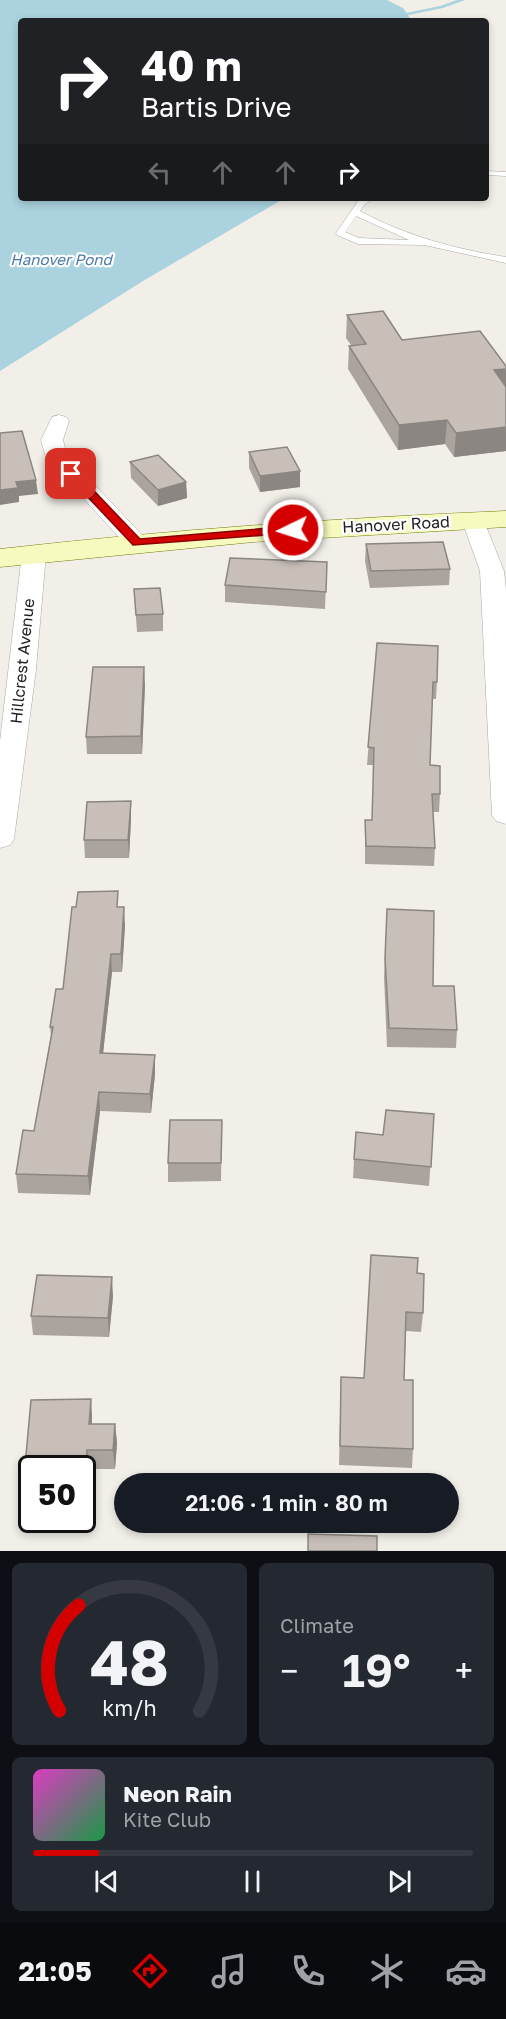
<!DOCTYPE html>
<meta charset="utf-8">
<style>
:root{--surface:#171b24;--page:#242831;--text:#f1f3f6;--muted:#9ea1a6;--line:#363941;--accent:#d40000}
body{margin:0;font-family:"Golos Text",sans-serif;background:var(--page);color:var(--text);height:100vh;display:flex;flex-direction:column;font-size:22px;white-space:nowrap}
*{box-sizing:border-box;margin:0}
p{font-size:20px;color:var(--muted)}
.icon{flex:none;width:33px;height:33px;fill:none;stroke:currentColor;stroke-width:2;stroke-linecap:round;stroke-linejoin:round}
.map{position:relative;height:1551px;overflow:hidden}
.sheet{display:flex;flex-direction:column;gap:12px;padding:12px;background:#0d0f14;flex:1}
.sheet>*{flex:none}
.hud{position:absolute;left:18px;top:18px;width:471px;height:183px;border-radius:6px;box-shadow:0 3px 9px #0003;background:#202124;color:#fff;overflow:hidden}
.speed{position:absolute;left:18px;top:1455px;display:flex;gap:12px;font-size:30px;font-weight:700;text-align:center}
.speed>*{display:grid;place-content:center;width:78px;height:78px;border-radius:50%;background:var(--surface);box-shadow:0 3px 9px #0003;line-height:1}
.speed .limit{border:3px solid #111;border-radius:9px;background:#fff;color:#111}
.pin{position:absolute;display:grid;place-items:center;width:51px;height:51px;color:#fff;margin:-26px;border-radius:12px;box-shadow:0 3px 9px #0006}
.me{position:absolute;width:66px;margin:-33px;rotate:266deg;stroke-linejoin:round;filter:drop-shadow(0 0 4px #0008)}
.turn{display:flex;align-items:center;gap:21px;height:126px;padding:0 24px;font-size:27px}
.turn .icon{width:78px;height:78px;stroke-width:2.5}
.turn b{display:block;font-size:42px;line-height:51px}
.lanes{display:flex;align-items:center;height:57px;padding:0 24px;background:#0003;justify-content:center;gap:30px;direction:ltr}
.lanes .off{opacity:.35}
.big{font-size:45px;font-weight:600;line-height:1.1}
.sheet .widget{flex:1;display:flex;flex-direction:column;justify-content:center;gap:9px;min-width:0;padding:0 21px;border-radius:9px;background:var(--page)}
.sheet .dial{align-items:center;gap:0}
.dial svg{height:156px;overflow:visible;fill:none;stroke:var(--line);stroke-width:7;stroke-linecap:round;text-anchor:middle}
.dial text{fill:var(--text);stroke:none}
.song{display:flex;align-items:center;gap:18px}
.cover{width:72px;height:72px;border-radius:9px;background:linear-gradient(135deg,hsl(310 70% 55%),hsl(140 70% 35%))}
.played{height:6px;border-radius:3px;background:linear-gradient(90deg,var(--accent) 15%,var(--line) 15%)}
.keys{display:flex;justify-content:space-around;direction:ltr}
.heat{display:flex;justify-content:space-between;align-items:center;font-size:33px;direction:ltr}
.sheet .tiles{flex:1;display:grid;gap:12px;grid-template-columns:1fr 1fr}
.widget:last-child{grid-column:span 2}
.trip{position:absolute;left:114px;top:1473px;width:345px;height:60px;border-radius:30px;background:var(--surface);box-shadow:0 3px 9px #0003;font-weight:600;line-height:60px;text-align:center}
.menu{display:flex;height:96px;justify-content:space-around;align-items:center;background:#090b0e;color:var(--muted)}
.menu .icon{width:42px;height:42px}
.menu .selected{color:var(--accent)}
.menu b{font-size:27px;color:var(--text)}
.map>svg:first-child{display:block}
</style>
<div class="map">
<svg width="506" height="1551" viewBox="0 0 506 1551">
<rect width="100%" height="100%" fill="#f2efe9"/>
<!-- water -->
<path fill="#aad3df" d="M0,0h387l16,8 9,13h-391v177h269l-12,4 -135,79 -143,90z"/>
<g fill="none" stroke-linecap="round" stroke-linejoin="round">
<!-- stream -->
<path fill="#aad3df" fill-rule="evenodd" d="M457,0h8l-22,8 -49,10 -3,-2 49,-10z"/>
<defs>
<g id="lane">
<path d="M486,171l20,1v4l-20,-1z"/>
<path d="M364,198h10l-10,7 -4,6c46,25 95,38 146,46v6l-82,-18 -66,-1 -21,-9 -1,-2 22,-32zM356,216l53,24 -50,-2 -14,-6z"/>
</g>
<g id="street">
<path d="M59,415l7,2 3,4 -6,19 4,16 78,82 3,5 -3,5 -8,2 -8,-2 -83,-90 -5,-18 11,-23z"/>
<path d="M473,514l8,2 3,5 20,50 2,19v234l-10,-3 -4,-6 -12,-244 -18,-50 3,-5z"/>
<path d="M34,547l8,2 4,5 -10,115 -22,170 -4,6 -10,3v-107l22,-187 4,-5z"/>
</g>
<path id="secondary" d="M506,511v16l-253,15 -253,25v-18c168,-19 337,-31 506,-38z"/>
</defs>
<!-- lane casing -->
<use href="#lane" stroke="#a9a9a9" stroke-width="1"/>
<!-- street casing -->
<use href="#street" stroke="#a9a9a9" stroke-width="1"/>
<!-- secondary casing -->
<use href="#secondary" stroke="#707d05" stroke-width="1"/>
<!-- lane -->
<use href="#lane" fill="#fff" fill-rule="evenodd"/>
<!-- street -->
<use href="#street" fill="#fff" fill-rule="evenodd"/>
<!-- secondary -->
<use href="#secondary" fill="#f7fabf" fill-rule="evenodd"/>
</g>
<!-- wall -->
<g fill="#aba49e">
<path d="M347,315l55,25 104,26v85l-52,6 -9,-13 -47,6 -50,-81 1,-23 2,-1 -5,-7z"/>
<path d="M249,452l51,35 -40,5 -11,-24z"/>
<path d="M130,462l56,20 1,16 -29,8 -27,-28z"/>
<path d="M366,544l84,25 -1,16 -79,3 -5,-27z"/>
<path d="M327,562l-2,47 -100,-7v-17z"/>
<path d="M134,589l29,25v17l-26,1z"/>
<path d="M377,643l60,39 -1,17h-4l-2,66 10,29 -1,18h-6l2,36 -1,18 -69,-2v-44h7l2,-55h-7z"/>
<path d="M145,684l-3,70h-55l-1,-17z"/>
<path d="M131,801v18l-2,39h-44l-1,-18z"/>
<path d="M119,907l6,18 -3,47h-10l-9,81 52,2v19l-4,39 -51,-2 -10,84 -72,-2 -2,-19 18,-43 17,-96 -1,-8z"/>
<path d="M387,909l70,121 -1,18 -69,-1 -3,-70z"/>
<path d="M434,1114l-5,72 -76,-8 1,-19 29,-24z"/>
<path d="M222,1120l-1,61 -53,1v-19z"/>
<path d="M417,1273l6,40 -2,19 -15,-1 -2,49 9,69 -1,19 -73,-3 2,-88 23,1z"/>
<path d="M113,1296l-4,41 -76,-2 -2,-19z"/>
<path d="M91,1399l1,19v6h23l2,19 -2,26h-26l-3,38h-4v-39h-50v39h-7l-2,-19 8,-88z"/>
</g>
<!-- shaded-wall -->
<g fill="#8b8681">
<path d="M506,369v23l-12,-22z"/>
<path d="M447,420l-2,24 -47,6 1,-25z"/>
<path d="M506,427v24l-52,6 2,-24z"/>
<path d="M300,471v16l-40,5v-16z"/>
<path d="M36,480l2,14 -19,2v6l-19,3v-15l16,-8z"/>
<path d="M186,482l1,16 -29,8v-16z"/>
<path d="M144,667l1,17 -3,70 -1,-18z"/>
<path d="M131,801v18l-2,39 -1,-18z"/>
<path d="M124,907l1,18 -3,47 -1,-18z"/>
<path d="M111,954l1,18 -11,100 -1,-19z"/>
<path d="M155,1055v19l-4,39 -1,-19z"/>
<path d="M99,1092l1,19 -10,84 -2,-19z"/>
<path d="M112,1277l1,19 -4,41 -1,-19z"/>
<path d="M91,1399l1,19 -2,25 -1,-19z"/>
<path d="M115,1424l2,19 -2,26 -2,-19z"/>
<path d="M87,1450l2,19 -3,38 -1,-19z"/>
</g>
<!-- building -->
<g fill="#c7bfb8" stroke="#8b8681" stroke-width="1.5">
<path d="M383,311l19,29 78,-9 26,35v3l-12,1 12,17v40l-50,6 -9,-13 -48,5 -50,-79 17,-2 -19,-29z"/>
<path d="M22,431l14,49 -20,2 2,6 -18,2v-57z"/>
<path d="M287,447l13,24 -40,5 -11,-24z"/>
<path d="M158,455l28,27 -28,8 -28,-28z"/>
<path d="M443,542l7,27 -79,2 -5,-27z"/>
<path d="M230,558l97,4 -1,30 -101,-7z"/>
<path d="M160,588l3,26 -27,1 -2,-26z"/>
<path d="M377,643l61,3 -1,36h-4l-3,83 10,1v28h-8l3,54 -69,-2 -1,-26h7l2,-72 -6,-1z"/>
<path d="M93,667h51l-3,69 -55,1z"/>
<path d="M131,801l-3,39h-44l3,-38z"/>
<path d="M118,891l-1,16h7l-3,47h-10l-11,99 55,2 -5,39 -51,-2 -11,84 -72,-2 7,-44 11,1 19,-104h-3l6,-38h7l9,-82h4l2,-15z"/>
<path d="M387,909l47,2 -1,75h21l3,44 -68,-2 -4,-70z"/>
<path d="M386,1110l48,4 -3,53 -77,-8 2,-27 27,3z"/>
<path d="M170,1120h52l-1,43h-53z"/>
<path d="M371,1255l47,3 -1,15 7,1 -1,39 -17,-1 -2,68h9v69l-73,-3 1,-69 23,1z"/>
<path d="M37,1275l75,2 -4,41 -77,-2z"/>
<path d="M91,1399l-2,25h26l-2,26h-26l-2,38h-3v-20h-50v20h-9l8,-88z"/>
<path d="M308,1534l69,2v15h-69z"/>
</g>
<!-- route -->
<path fill="#d40000" stroke="#8a0000" stroke-width="1.5" d="M71,470l4,1 65,68 153,-13 6,4 -6,3 -160,12 -65,-69v-5z"/>
<g text-anchor="middle" dominant-baseline="central" stroke-width="4.5" stroke-linejoin="round" paint-order="stroke">
<!-- far-water labels -->
<g font-size="15" font-style="italic" fill="#4a7aab" stroke="#fff">
<text x="61" y="259">Hanover Pond</text>
</g>
<!-- street labels -->
<g font-size="16" fill="#222" stroke="#fff">
<text transform="translate(396 524) rotate(-3)">Hanover Road</text>
<text transform="translate(22 661) rotate(-84)">Hillcrest Avenue</text>
</g>
</g>
</svg>
<div class="speed"><div class="limit">50</div></div>
<div class="pin" style="left:71px;top:474px;background:#d93025"><svg class="icon" aria-label="arrive" viewBox="0 0 24 24"><path d="M6 21V4h12l-3 4 3 4H6"/></svg></div>
<svg class="me" style="left:293px;top:530px" viewBox="-20 -20 40 40"><circle r="17" fill="#d40000" stroke="#fff" stroke-width="3"/><path d="M0-11L8 9 0 5-8 9z" fill="#fff"/></svg>
<div class="trip">21:06 · 1 min · 80 m</div>
<div class="hud">
<div class="turn"><svg class="icon" aria-label="right" viewBox="0 0 24 24"><path d="M7 20v-9h11M14 6l5 5-5 5"/></svg><div><b>40 m</b>Bartis Drive</div></div>
<div class="lanes"><svg class="icon off" aria-label="left" viewBox="0 0 24 24"><path d="M17 20v-9H6M10 6l-5 5 5 5"/></svg><svg class="icon off" aria-label="ahead" viewBox="0 0 24 24"><path d="M12 20V5M6 11l6-6 6 6"/></svg><svg class="icon off" aria-label="ahead" viewBox="0 0 24 24"><path d="M12 20V5M6 11l6-6 6 6"/></svg><svg class="icon" aria-label="right" viewBox="0 0 24 24"><path d="M7 20v-9h11M14 6l5 5-5 5"/></svg></div>
</div>
</div>
<section class="sheet">
<div class="tiles">
<div class="widget dial"><svg viewBox="0 0 100 80">
<path d="M14 69A42 42 0 1 1 86 69"/>
<path d="M14 69A42 42 0 0 1 24 15" stroke="#d40000"/>
<text x="50" y="56" font-size="32" font-weight="700">48</text>
<text x="50" y="72" font-size="11">km/h</text>
</svg></div>
<div class="widget"><p>Climate</p>
<div class="heat"><a>−</a><b class="big">19°</b><a>+</a></div>
</div>
<div class="widget">
<div class="song"><i class="cover"></i><div><b>Neon Rain</b><p>Kite Club</p></div></div>
<div class="played"></div>
<div class="keys"><svg class="icon" aria-label="previous" viewBox="0 0 24 24"><path d="M18 5L8 12l10 7zM5 5v14"/></svg><svg class="icon" aria-label="pause" viewBox="0 0 24 24"><path d="M8 5v14M16 5v14"/></svg><svg class="icon" aria-label="next" viewBox="0 0 24 24"><path d="M6 5l10 7-10 7zM19 5v14"/></svg></div>
</div>
</div>
</section>
<nav class="menu">
<b>21:05</b>
<svg class="icon selected" aria-label="directions" viewBox="0 0 24 24"><path d="M12 3l9 9-9 9-9-9zM9 14v-3h6M13 9l2 2-2 2"/></svg>
<svg class="icon" aria-label="music" viewBox="0 0 24 24"><path d="M9 18V5l10-2v13"/><circle cx="6" cy="18" r="3"/><circle cx="16" cy="16" r="3"/></svg>
<svg class="icon" aria-label="phone" viewBox="0 0 24 24"><path d="M5 4h4l2 5-3 2q2 4 5 5l2-3 5 2v4C11 20 4 13 5 4z"/></svg>
<svg class="icon" aria-label="climate" viewBox="0 0 24 24"><path d="M12 3v18M4 7l16 10M4 17L20 7"/></svg>
<svg class="icon" aria-label="car" viewBox="0 0 24 24"><path d="M5 17H2v-5l4-1 3-4h7l3 4 3 1v5h-3M9 17h6M6 11h13"/><circle cx="7" cy="17" r="2"/><circle cx="17" cy="17" r="2"/></svg>
</nav>
